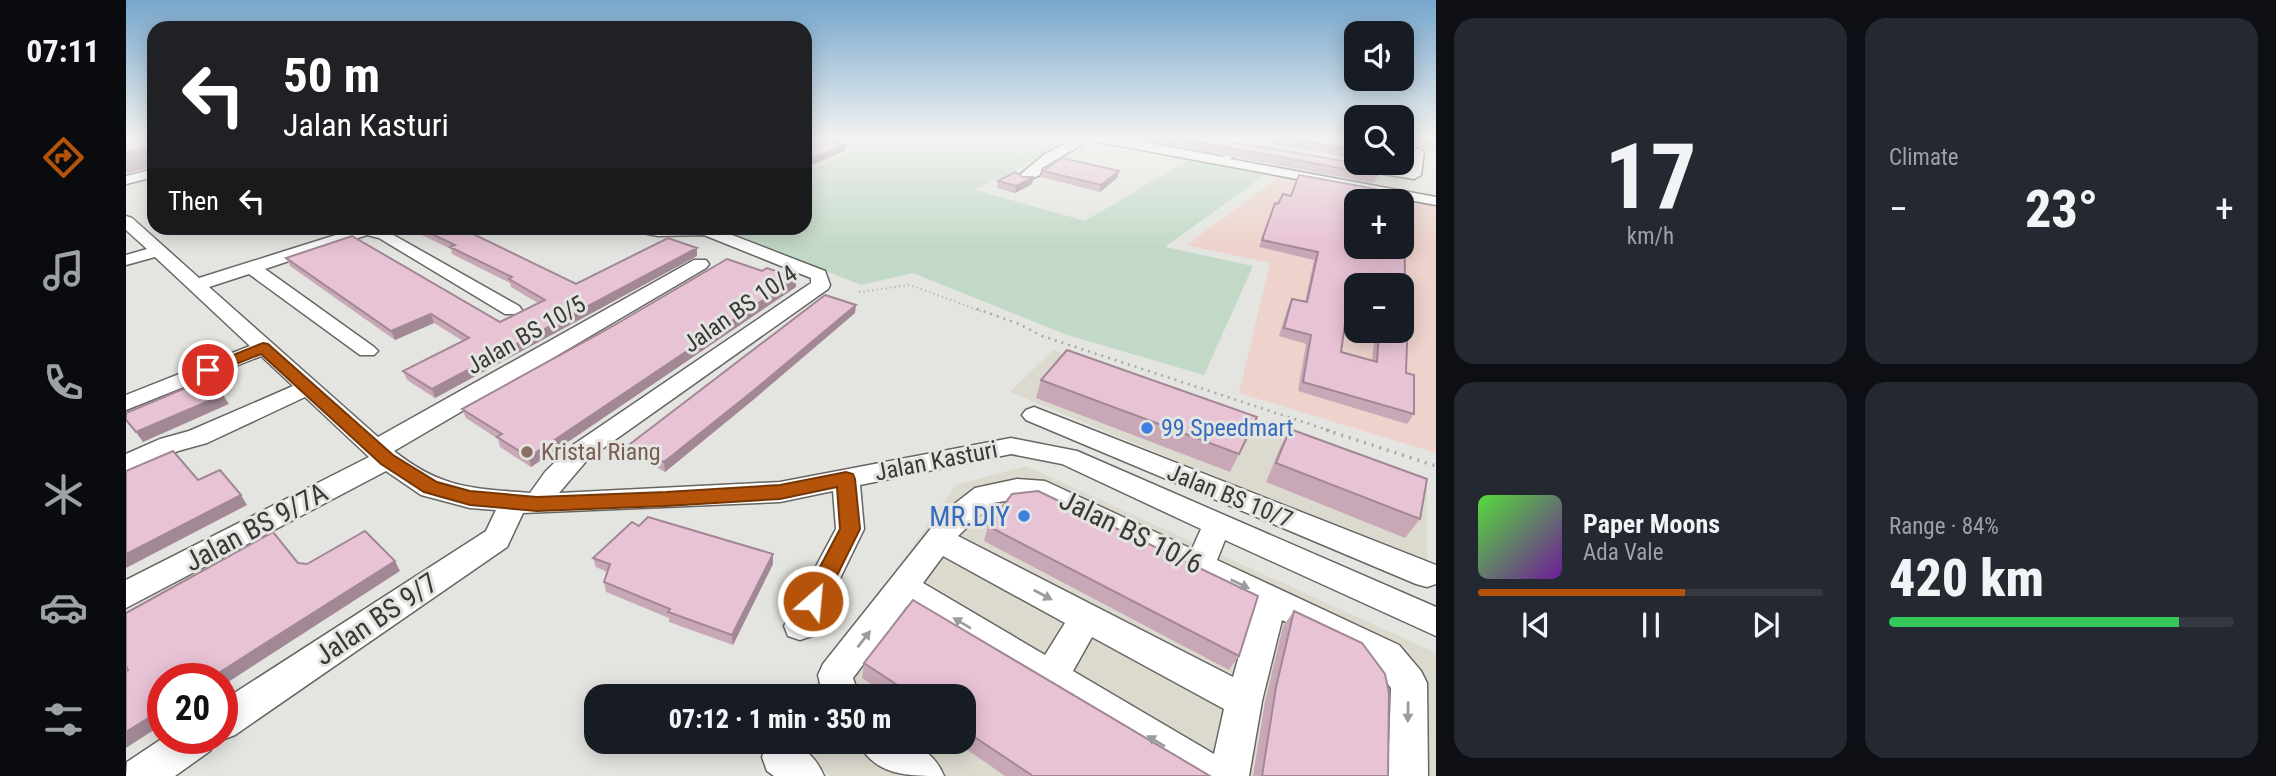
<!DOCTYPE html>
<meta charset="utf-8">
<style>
:root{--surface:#171b24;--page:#242831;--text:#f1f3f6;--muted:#9ea1a6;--line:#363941;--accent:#b45309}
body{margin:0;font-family:"Roboto Condensed",sans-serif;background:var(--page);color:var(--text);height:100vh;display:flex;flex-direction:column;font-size:26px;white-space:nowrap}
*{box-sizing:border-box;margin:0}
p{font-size:23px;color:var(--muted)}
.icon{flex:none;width:38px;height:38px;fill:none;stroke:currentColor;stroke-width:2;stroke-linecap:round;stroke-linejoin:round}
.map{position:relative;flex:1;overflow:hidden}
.details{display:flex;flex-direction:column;gap:18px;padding:18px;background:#0d0f14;width:840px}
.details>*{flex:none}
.hud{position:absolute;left:21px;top:21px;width:665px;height:214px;border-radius:21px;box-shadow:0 4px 18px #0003;background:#202124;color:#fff;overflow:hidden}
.controls{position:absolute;left:1218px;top:21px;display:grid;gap:14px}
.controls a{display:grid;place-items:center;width:70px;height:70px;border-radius:14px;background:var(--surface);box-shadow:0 4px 18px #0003;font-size:35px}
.speed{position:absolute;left:21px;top:663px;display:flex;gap:14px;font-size:35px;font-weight:700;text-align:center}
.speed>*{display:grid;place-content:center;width:91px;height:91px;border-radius:50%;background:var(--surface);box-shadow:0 4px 18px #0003;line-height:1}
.speed .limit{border:10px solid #d22;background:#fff;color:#111}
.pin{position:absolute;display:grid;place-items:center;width:60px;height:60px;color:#fff;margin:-30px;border:4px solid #fff;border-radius:50%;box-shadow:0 2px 7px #0007}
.me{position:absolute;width:77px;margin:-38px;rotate:27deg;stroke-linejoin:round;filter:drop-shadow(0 0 5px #0008)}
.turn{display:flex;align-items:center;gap:24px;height:147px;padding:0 21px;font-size:32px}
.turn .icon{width:91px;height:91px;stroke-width:2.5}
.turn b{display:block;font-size:49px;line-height:60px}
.then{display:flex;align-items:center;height:66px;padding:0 21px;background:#0003;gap:14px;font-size:26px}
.big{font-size:52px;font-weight:800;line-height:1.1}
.details .card{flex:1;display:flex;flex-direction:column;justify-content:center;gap:10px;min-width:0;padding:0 24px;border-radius:21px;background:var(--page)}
.details .dial{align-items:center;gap:0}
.dial b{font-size:91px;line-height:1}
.song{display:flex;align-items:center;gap:21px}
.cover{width:84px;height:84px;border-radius:10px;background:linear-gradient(135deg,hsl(110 70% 55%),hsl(280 70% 35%))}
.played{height:7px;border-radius:4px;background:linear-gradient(90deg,var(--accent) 60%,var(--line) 60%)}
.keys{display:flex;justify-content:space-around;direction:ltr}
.heat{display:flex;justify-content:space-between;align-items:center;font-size:38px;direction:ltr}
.charge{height:10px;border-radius:5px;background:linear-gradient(90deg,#34c759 84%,var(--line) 0)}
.details .tiles{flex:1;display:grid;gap:18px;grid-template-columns:repeat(2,1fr)}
.trip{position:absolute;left:458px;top:684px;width:392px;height:70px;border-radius:21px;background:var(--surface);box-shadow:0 4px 18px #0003;font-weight:800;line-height:70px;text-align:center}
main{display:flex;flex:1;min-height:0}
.tabs{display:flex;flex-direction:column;width:126px;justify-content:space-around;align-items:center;background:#090b0e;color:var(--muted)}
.tabs .icon{width:49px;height:49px}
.tabs .active{color:var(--accent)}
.tabs b{font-size:32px;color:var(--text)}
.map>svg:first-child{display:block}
</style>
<main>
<nav class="tabs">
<b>07:11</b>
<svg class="icon active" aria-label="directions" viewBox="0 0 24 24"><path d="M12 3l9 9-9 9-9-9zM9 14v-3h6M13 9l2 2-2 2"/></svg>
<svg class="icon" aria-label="music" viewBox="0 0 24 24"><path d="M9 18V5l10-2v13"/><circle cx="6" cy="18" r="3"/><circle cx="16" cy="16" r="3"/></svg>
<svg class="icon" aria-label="phone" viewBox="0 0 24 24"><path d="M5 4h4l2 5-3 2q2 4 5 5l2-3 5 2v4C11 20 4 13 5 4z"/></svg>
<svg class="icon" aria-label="climate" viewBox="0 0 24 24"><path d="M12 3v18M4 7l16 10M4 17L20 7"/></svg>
<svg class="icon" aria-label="car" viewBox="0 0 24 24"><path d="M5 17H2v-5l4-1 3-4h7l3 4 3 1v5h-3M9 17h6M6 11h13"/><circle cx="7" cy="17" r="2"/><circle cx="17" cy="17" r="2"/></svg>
<svg class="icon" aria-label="filters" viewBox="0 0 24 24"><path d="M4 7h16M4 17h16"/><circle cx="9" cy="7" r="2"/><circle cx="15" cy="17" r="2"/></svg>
</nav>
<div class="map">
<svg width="1310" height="776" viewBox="0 0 1310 776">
<rect width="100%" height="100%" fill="#e4e4e0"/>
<!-- built -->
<g fill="#dcdacf">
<path d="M927,350l374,136v78l-417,-172z"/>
<path d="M900,466l410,187v123h-605l-36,-29 1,-5h168v-46h-157l149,-211z"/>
</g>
<!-- industrial -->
<path fill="#edd3cc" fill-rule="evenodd" d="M1158,174l152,28v251l-197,-60 31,-130 -84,-18zM1230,201h46v46h-46zM1230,285h46v46h-46z"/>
<!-- green -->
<path fill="#c3d9c8" d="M700,138h254l-105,52 110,31 110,-65 74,16 -104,75 88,19 -49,109 -137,-40 -154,-62 -52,12 -144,-57h88v-55l53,-26z"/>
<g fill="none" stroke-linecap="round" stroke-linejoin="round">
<defs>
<g id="minor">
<path d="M951,138h43l104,19 -1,-2 8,-17h12l-8,17 -5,4 206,38v8l-337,-63 -6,-4 -51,30 -2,7 -17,7 -7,-4 29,-24z"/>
<path d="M1292,148l6,4 -3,23 -7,4 -66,-11 -7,-4 7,-4 60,10 4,-18z"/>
<path d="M28,169v8l-28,7v-8z"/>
<path d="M0,216l6,2 67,60 159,-50h23l138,78 3,4 -3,4h-14l-126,-76 -12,-3 -102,34 109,78 4,4 -4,4h-14l-111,-81 -40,13 169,150 316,-177h12l3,4 -3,4 -312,183c48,38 77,37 136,42l15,-21 25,-25 241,-164v-5l-107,-43 -46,1 -26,-5 -2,-3h84l111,43 5,14 -2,4 -240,170 -29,34 221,-11 231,-44 66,13 359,156v29l-211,-96 -8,20 182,85 22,26 6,12 1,93h-40l3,-88 -16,-21 -93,-47 -20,81 -13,75h-71l-271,-170 -54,72 6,18h-36l-5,-21 5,-11 121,-152 31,-24 42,-9 28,2 147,68 9,-20 -139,-65 -51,-10 -151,31 4,44 -52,107 -12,4 -12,-4 -4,-10 52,-97 -3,-38 -53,11 -257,11 -16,34 -272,188 -13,5 -4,-2h4v-37l264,-170 10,-21 -26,-2 -49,-13 -35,-24 -260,137v-28l243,-123 -64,-60 -98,46 -29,8 -52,22v-19l34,-15 29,-8 104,-45 -32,-30 -135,54v-15l124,-49 -95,-89 -29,8v-10l21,-6 -21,-19zM891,499l23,1 213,106 -20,71 -275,-141 35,-33zM817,556l122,67 -20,32 -122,-72zM966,637l132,72 -10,45 -141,-83z"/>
<path d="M908,407l402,158v19l-9,3 -11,-3 -390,-164 -4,-5 4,-5z"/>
<path d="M37,738h53l-6,13 -35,25h-49l1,-14z"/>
<path d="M645,742c26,0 42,9 53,34h-50l-7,-5 -5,-14 5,-14z"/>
<path d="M732,742c36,0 69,-6 86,34 -37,0 -69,0 -86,-34z"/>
</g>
</defs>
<!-- minor casing -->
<use href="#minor" stroke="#676663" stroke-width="3"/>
<!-- path-far2 -->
<path stroke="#a8a8a5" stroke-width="2" stroke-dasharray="1 3.5" stroke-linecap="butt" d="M733,292l51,-7 71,26"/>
<!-- path-far1 -->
<path stroke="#a8a8a5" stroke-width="2.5" stroke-dasharray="2 5" stroke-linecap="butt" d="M851,309l42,15 23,12 289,95"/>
<!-- path -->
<path stroke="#a8a8a5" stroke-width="3.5" stroke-dasharray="2 6" stroke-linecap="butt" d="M1200,430l110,36"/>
<!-- minor -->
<use href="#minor" fill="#fff" fill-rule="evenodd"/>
</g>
<!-- wall -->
<g fill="#c8a8b7" fill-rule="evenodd">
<path d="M0,138l28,3v26l-27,6 -1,-1z"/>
<path d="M1006,138h77l169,37 -4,8z"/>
<path d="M1112,138h112l6,1v20z"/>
<path d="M1276,138h34v13l-12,-2 -5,-3 -17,-2z"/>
<path d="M917,171h76l-2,7 -17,14 -59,-15z"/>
<path d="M1173,175l77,14 -1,4 29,7 1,84 4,1 -3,88 8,2v39l-7,10 -109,-33 8,-47 -27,-8 9,-29 4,-8 13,3 9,-42 -55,-13 16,-44 3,1 5,-10 7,2zM1230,201h46v46h-46zM1230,285h46v46h-27l-3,30 -31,-9 7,-47 8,2z"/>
<path d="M872,181l34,3 -17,9 -18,-5z"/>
<path d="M281,228h54l115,56 121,-36v8l-262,142 -28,-18 -4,-9 60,-30 -29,-18 -39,17 -105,-74 -4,-8 214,64 38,-19 -27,-16 -1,-4 -58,-29 -1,-5z"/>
<path d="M670,287l-265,180 -31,-20 -2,-8 -32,-21 -4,-9z"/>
<path d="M729,313l-102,87 -88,72 -34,-19 -1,-9z"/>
<path d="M915,380l198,74 -9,18 -194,-74z"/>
<path d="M1164,429l130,90 -15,19 -139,-56 14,-34z"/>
<path d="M513,526l134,28v10l-40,81 -64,-23v-4l-63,-26 -2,-10 3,-10 -11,-5 -3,-9z"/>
<path d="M862,526l251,130 -10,14 -245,-129z"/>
<path d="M1168,611l94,165h-135l12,-74 18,-76z"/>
<path d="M738,663l346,113h-205l-49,-34h8v-46h-75l-27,-18z"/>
</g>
<!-- shaded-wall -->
<g fill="#a28895">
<path d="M719,145v6l-40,17v-6z"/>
<path d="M18,148l9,18 -26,7 -1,-2v-18z"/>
<path d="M28,150v15l-7,-13z"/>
<path d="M993,171l-2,7 -17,14 1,-7z"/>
<path d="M908,177l-2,7 -17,9 1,-7z"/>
<path d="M571,248v8l-262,142 -3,-9z"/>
<path d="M670,278v9l-265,180 -2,-10z"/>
<path d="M730,305l-1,8 -102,87 -88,72 -1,-10z"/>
<path d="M305,314l3,9 -39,17 -4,-9z"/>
<path d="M97,395l6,9 -86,38 -7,-10z"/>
<path d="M115,495l6,10 -121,63v-14z"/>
<path d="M647,554v10l-40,81 -1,-10z"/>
<path d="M269,561l5,10 -178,115v-7h-13z"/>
<path d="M37,709v15l-37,24v-16z"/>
</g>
<!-- building -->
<g fill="#e8c3d5" stroke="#a28895" stroke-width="2" fill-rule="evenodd">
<path d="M0,138h23l5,3v9l-7,2 -3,-4 -18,5z"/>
<path d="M1050,138h33l170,29 -1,8z"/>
<path d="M1158,138h66l6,1v11z"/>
<path d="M1296,138h14v4l-8,-1z"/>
<path d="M698,139l21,6 -40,17v-16z"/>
<path d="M936,158l57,13 -18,14 -58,-14z"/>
<path d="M889,172l8,5h11l-18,9 -18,-5z"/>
<path d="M1173,175l77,14 -1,4 29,7 1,84 4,1 -3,88 8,2v39l-111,-32 8,-47 -27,-7 8,-29 15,3 11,-50 -56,-12 13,-37 3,1 5,-10 8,2zM1230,201h46v46h-46zM1230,285h46v46h-23l-2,31 -36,-10 8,-56 7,2z"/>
<path d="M293,228h42l115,56 92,-46 29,10 -265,141 -29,-18 66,-33 -38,-24 -40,17 -105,-73 66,-22 148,86 45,-22 -36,-21 3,-2 -62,-30 5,-2z"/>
<path d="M601,259l35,12 5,-3 29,10 -267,179 -32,-20 5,-3 -40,-25 151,-83z"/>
<path d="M699,295l31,10 -103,86 -89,71 -34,-18z"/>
<path d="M941,350l190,67 -18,37 -198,-74z"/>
<path d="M81,379l16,16 -87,37 -10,-12v-7z"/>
<path d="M1164,429l137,50 -7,40 -144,-56z"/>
<path d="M47,451l25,29 22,-10 21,25 -115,59v-83z"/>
<path d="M912,491l220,105 -19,60 -251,-130 24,-32z"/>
<path d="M522,517l125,37 -41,81 -64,-23 2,-3 -66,-27 6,-18 -17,-6 39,-36 7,4z"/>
<path d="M239,531l30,30 -186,118h-46v30l-37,23v-61l2,-1 -2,-4v-53l147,-81 25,31 9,1z"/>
<path d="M787,600l297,176h-177l-69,-46v-34h-50l-50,-33z"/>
<path d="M1168,611l68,32 23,31 4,19 -1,83h-126l14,-89z"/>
</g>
<!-- one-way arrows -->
<defs><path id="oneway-solid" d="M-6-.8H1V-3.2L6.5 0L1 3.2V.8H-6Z" transform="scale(1.75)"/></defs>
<g fill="#9c9c9c">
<use href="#oneway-solid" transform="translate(1114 584) rotate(26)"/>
<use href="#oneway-solid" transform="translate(917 595) rotate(28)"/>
<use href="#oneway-solid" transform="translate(836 623) rotate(-149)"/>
<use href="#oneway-solid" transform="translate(738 639) rotate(-52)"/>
<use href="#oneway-solid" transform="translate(1282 712) rotate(91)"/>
<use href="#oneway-solid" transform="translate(1030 741) rotate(-149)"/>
</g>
<!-- sky -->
<linearGradient id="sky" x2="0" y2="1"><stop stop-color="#76a6cc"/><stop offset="0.56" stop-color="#f3f3f1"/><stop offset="1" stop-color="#f3f3f1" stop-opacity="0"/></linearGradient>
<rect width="1310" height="247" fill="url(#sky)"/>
<!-- route -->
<path fill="#b45309" stroke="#753606" stroke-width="2" d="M137,343l5,1 125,111 44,27 33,9 67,6 129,-5 114,-7 66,-13 7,2 2,5 5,50 -39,79 -8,3 -8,-3 -3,-7 38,-72 -3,-42 -57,12 -114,7 -129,5 -67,-6 -46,-13 -43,-28 -120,-110 -47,19h-11l-3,-3 3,-3z"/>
<!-- markers -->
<g fill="#3f7fe0" stroke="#e4e4e0" stroke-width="2.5">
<circle cx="1021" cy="428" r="7"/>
<circle cx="898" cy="516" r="7"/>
</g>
<circle fill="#8d6e63" stroke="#e4e4e0" stroke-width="2.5" cx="401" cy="452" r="7"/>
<g text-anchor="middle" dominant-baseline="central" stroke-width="6" stroke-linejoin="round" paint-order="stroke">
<!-- street labels -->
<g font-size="24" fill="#3a3938" stroke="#e4e4e0">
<text transform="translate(614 309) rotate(-35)">Jalan BS 10/4</text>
<text transform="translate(400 335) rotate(-30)">Jalan BS 10/5</text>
<text transform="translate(810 461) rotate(-11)">Jalan Kasturi</text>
<text transform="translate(1104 496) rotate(22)">Jalan BS 10/7</text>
</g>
<!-- shop labels -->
<g font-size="24" fill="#366cbe" stroke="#e4e4e0" text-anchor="start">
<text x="1035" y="428">99 Speedmart</text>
</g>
<!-- education labels -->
<g font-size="24" fill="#785e54" stroke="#e4e4e0" text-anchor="start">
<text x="415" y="452">Kristal Riang</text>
</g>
<!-- near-shop labels -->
<g font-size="28" fill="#366cbe" stroke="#e4e4e0" text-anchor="end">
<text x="884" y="516">MR.DIY</text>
</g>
<!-- near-street labels -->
<g font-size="28" fill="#3a3938" stroke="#e4e4e0">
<text transform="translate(130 527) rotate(-28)">Jalan BS 9/7A</text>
<text transform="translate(1005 532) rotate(26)">Jalan BS 10/6</text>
<text transform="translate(250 619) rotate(-34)">Jalan BS 9/7</text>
</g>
</g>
</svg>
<div class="controls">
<a><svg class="icon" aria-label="sound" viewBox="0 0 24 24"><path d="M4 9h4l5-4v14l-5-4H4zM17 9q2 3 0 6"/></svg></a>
<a><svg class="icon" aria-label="search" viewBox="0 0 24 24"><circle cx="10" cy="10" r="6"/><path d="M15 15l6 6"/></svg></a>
<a>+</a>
<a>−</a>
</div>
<div class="speed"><div class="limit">20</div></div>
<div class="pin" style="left:82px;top:370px;background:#d93025"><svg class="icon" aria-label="arrive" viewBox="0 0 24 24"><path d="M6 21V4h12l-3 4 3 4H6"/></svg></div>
<svg class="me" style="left:687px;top:601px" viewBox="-20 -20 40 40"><circle r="17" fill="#b45309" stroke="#fff" stroke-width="3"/><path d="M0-11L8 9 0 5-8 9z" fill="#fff"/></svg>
<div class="trip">07:12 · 1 min · 350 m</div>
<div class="hud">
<div class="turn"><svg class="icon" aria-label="left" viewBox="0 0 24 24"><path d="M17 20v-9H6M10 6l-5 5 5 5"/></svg><div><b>50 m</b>Jalan Kasturi</div></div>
<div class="then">Then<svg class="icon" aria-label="left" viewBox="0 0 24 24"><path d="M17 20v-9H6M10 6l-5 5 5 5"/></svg></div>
</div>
</div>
<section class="details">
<div class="tiles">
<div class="card dial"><b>17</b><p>km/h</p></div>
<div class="card"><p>Climate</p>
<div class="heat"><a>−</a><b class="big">23°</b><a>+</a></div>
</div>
<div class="card">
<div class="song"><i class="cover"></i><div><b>Paper Moons</b><p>Ada Vale</p></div></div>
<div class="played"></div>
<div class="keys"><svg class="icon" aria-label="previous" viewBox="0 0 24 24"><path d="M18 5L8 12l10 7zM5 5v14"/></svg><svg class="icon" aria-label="pause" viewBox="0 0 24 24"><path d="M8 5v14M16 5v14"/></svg><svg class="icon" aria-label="next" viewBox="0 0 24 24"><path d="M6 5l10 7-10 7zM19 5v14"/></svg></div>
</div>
<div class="card"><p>Range · 84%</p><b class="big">420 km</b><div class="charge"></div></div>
</div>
</section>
</main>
